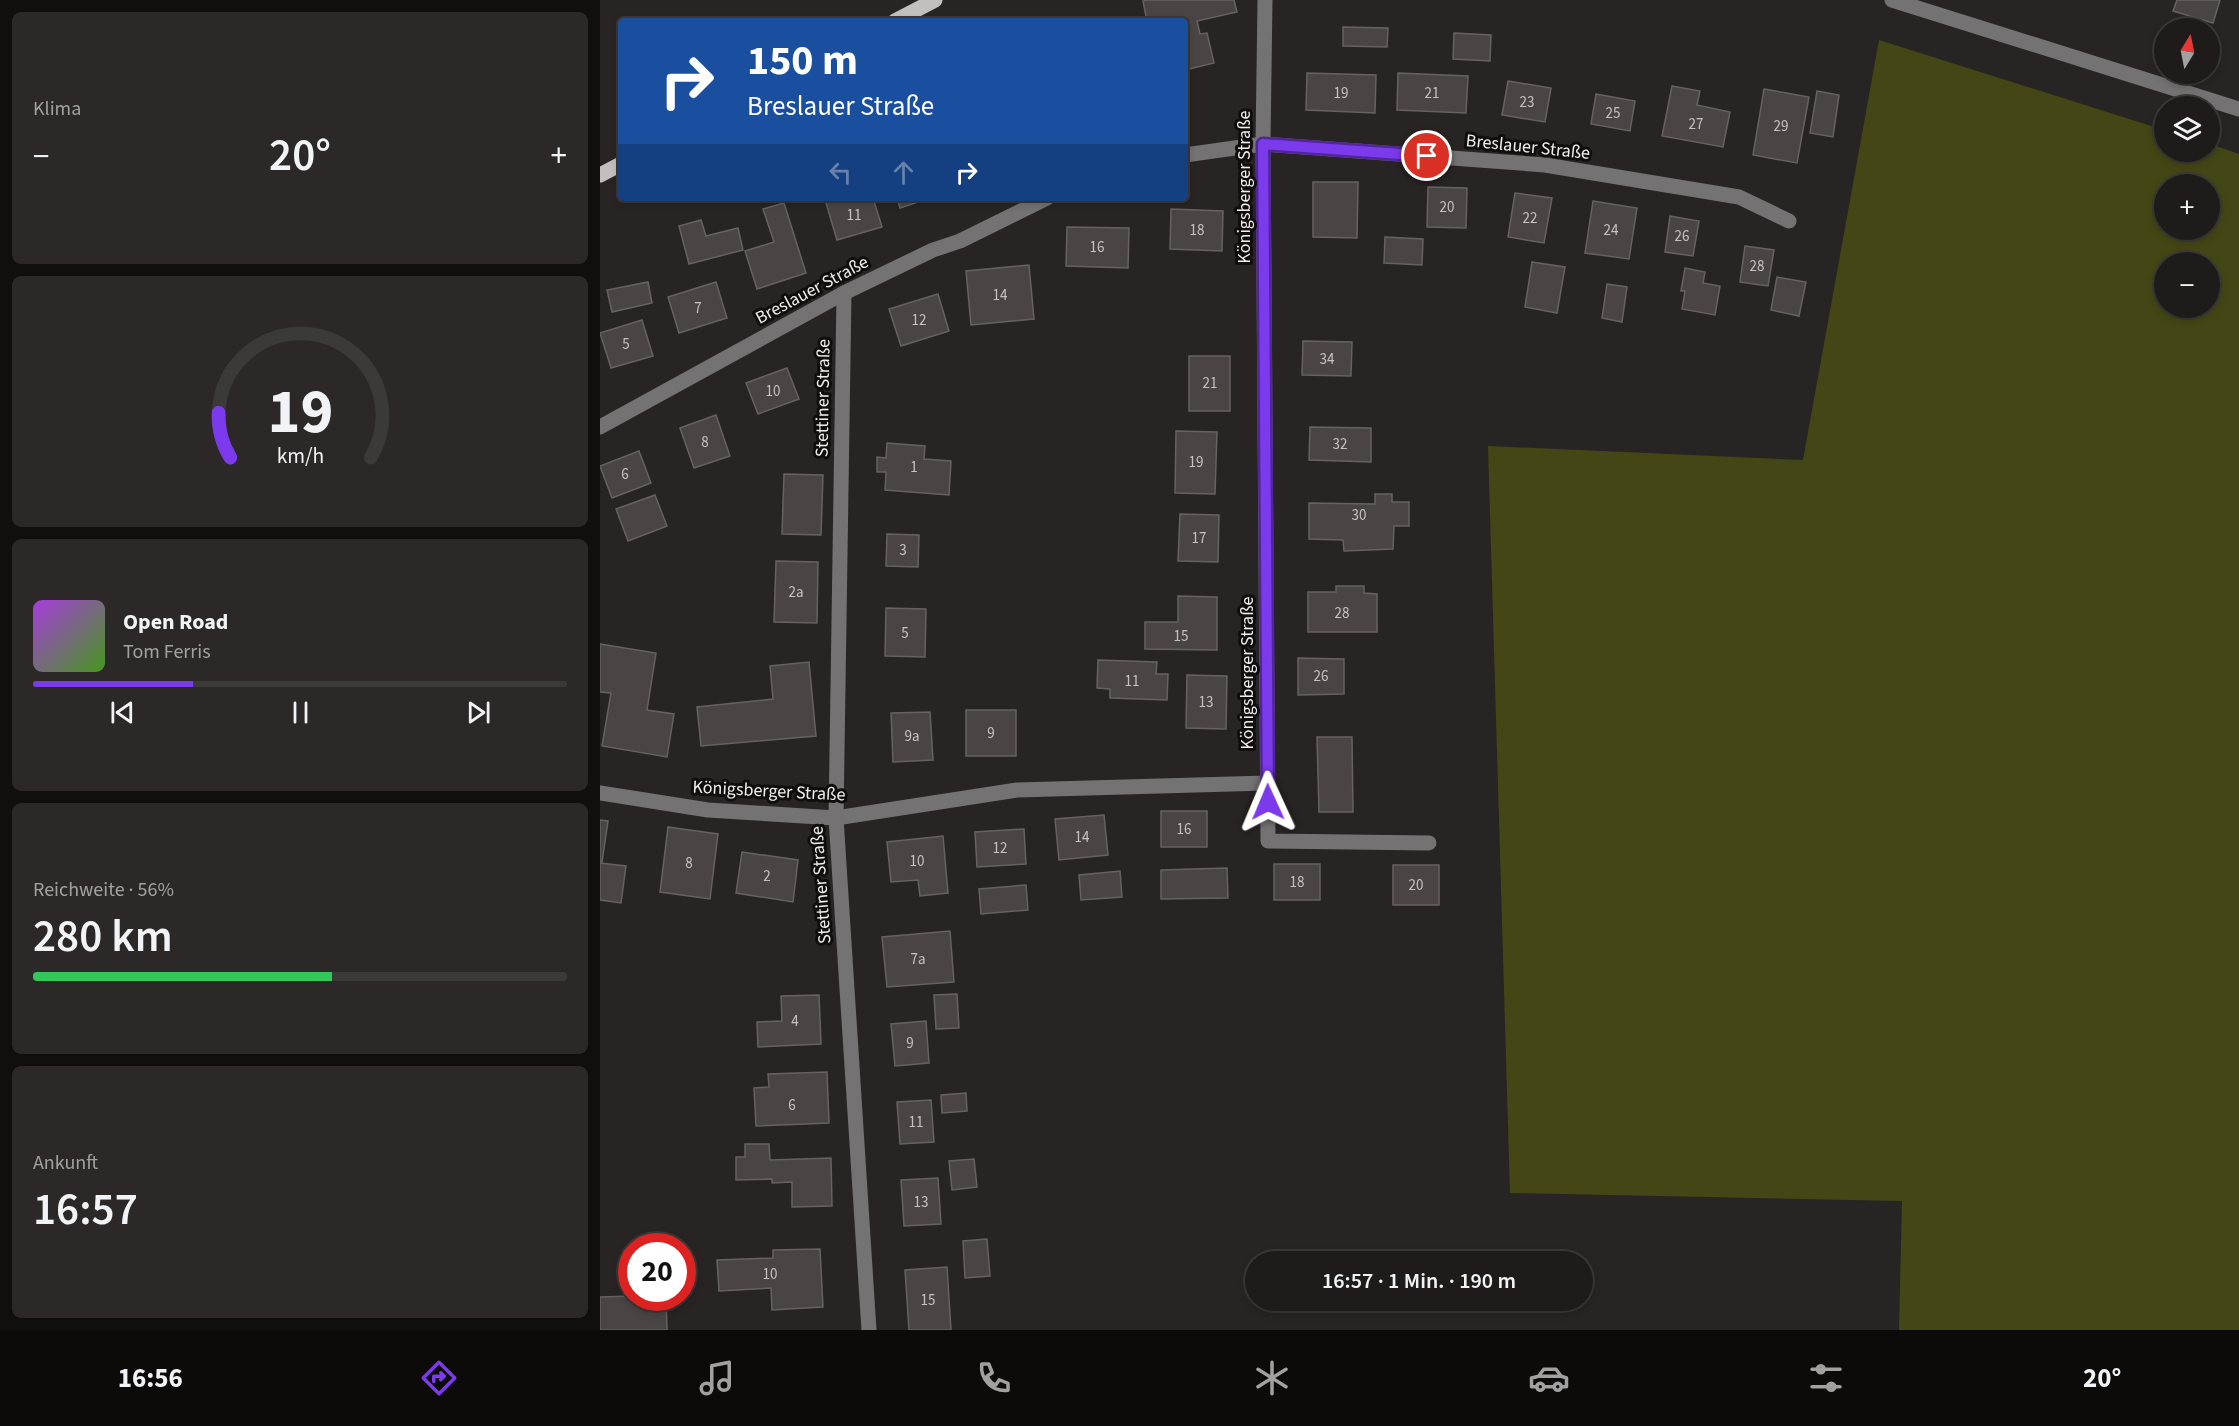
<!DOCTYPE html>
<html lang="de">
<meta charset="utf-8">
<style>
:root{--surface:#1e1b1a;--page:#2b2827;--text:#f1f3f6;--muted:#a1a1a2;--line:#3c3939;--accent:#7c3aed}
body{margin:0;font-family:"Source Sans 3",sans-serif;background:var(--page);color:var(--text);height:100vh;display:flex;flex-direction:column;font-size:22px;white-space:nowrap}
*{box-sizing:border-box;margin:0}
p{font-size:20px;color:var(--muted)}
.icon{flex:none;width:33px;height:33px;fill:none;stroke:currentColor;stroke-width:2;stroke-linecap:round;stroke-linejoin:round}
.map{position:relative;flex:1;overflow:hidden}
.details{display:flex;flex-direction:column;gap:12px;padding:12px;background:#100f0e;width:600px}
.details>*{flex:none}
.hud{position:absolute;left:18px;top:18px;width:570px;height:183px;border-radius:6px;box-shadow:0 3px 9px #0003,0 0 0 2px var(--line);background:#1a4fa0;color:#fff;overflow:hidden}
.needle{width:39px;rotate:10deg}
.buttons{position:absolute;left:1554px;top:18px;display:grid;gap:12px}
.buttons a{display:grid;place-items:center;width:66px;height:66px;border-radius:50%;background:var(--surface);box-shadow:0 3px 9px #0003,0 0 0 2px var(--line);font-size:30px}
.speed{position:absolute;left:18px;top:1233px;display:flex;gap:12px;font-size:30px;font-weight:700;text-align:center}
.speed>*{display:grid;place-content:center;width:78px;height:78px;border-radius:50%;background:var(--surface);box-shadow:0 3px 9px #0003,0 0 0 2px var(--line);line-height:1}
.speed .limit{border:9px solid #d22;background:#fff;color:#111}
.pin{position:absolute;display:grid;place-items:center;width:51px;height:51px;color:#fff;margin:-26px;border:3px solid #fff;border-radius:50%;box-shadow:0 2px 6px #0007}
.me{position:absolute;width:66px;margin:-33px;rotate:359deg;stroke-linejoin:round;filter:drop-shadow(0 0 4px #0008)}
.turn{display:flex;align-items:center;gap:21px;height:126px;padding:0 30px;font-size:27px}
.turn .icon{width:78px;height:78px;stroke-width:2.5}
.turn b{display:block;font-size:42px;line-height:51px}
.lanes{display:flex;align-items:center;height:57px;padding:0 30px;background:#0003;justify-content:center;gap:30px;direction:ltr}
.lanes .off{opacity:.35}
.big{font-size:45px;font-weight:600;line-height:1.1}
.details .card{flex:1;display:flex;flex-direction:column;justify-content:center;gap:9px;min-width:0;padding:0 21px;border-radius:9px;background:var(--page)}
.details .dial{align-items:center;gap:0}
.dial svg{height:156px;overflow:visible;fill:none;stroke:var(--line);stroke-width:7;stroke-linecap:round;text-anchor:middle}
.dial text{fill:var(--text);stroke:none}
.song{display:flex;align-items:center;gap:18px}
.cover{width:72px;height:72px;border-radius:9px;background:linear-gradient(135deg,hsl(280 70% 55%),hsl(100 70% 35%))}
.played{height:6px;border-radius:3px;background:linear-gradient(90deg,var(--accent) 30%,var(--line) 30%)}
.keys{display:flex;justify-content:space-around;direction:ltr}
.heat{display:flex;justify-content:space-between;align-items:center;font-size:33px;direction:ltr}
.charge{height:9px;border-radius:4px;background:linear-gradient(90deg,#34c759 56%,var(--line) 0)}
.trip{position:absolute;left:645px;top:1251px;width:348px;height:60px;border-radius:30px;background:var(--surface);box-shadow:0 3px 9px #0003,0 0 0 2px var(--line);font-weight:600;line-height:60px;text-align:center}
.dock{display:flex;height:96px;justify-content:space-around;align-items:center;background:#0c0b0a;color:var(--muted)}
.dock .icon{width:42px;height:42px}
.dock .current{color:var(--accent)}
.dock b{font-size:27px;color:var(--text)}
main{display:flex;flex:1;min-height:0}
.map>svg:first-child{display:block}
</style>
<main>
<section class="details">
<div class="card"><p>Klima</p>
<div class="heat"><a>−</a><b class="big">20°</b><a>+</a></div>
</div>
<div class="card dial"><svg viewBox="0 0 100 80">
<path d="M14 69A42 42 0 1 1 86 69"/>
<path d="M14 69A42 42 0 0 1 8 46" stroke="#7c3aed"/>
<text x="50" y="56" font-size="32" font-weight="700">19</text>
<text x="50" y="72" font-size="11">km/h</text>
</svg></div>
<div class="card">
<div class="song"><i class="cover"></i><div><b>Open Road</b><p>Tom Ferris</p></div></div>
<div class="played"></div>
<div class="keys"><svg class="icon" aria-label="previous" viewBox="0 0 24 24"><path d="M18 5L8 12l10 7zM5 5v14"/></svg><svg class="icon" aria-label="pause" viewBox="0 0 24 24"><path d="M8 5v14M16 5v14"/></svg><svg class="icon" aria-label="next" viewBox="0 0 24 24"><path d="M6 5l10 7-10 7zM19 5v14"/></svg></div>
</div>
<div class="card"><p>Reichweite · 56%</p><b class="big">280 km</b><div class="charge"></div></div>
<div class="card"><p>Ankunft</p><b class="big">16:57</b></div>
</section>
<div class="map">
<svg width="1639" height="1330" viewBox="0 0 1639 1330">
<rect width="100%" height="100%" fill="#282423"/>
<!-- green -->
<path fill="#454615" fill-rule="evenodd" d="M1279,40l285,90v22h46v-8l29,10v1176h-340l3,-129 -392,-8 -22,-747 315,14zM1564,184h46v46h-46zM1564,262h46v46h-46z"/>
<!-- building -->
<g fill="#4a4544" stroke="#676261" stroke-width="1.5">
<path d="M548,0h86l3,12 -40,9 3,13 7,-1 7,30 -29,7v-49h-38l-4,-20z"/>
<path d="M1577,0h43l-7,23 -40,-12z"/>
<path d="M743,27l45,1 -1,19 -44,-1z"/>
<path d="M854,33l37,2 -1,26 -37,-2z"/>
<path d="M707,73l69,2 -1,38 -69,-3z"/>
<path d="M798,73l70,3 -2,37 -69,-3z"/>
<path d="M908,81l43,7 -6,34 -43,-7z"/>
<path d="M1072,86l28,5 -3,14 33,7 -7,35 -61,-11z"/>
<path d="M1164,89l45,8 -12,66 -44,-8z"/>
<path d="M1217,91l22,4 -6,42 -23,-4z"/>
<path d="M996,94l39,7 -5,30 -39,-7z"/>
<path d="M713,182h45l-1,56 -44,-1z"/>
<path d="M828,187l39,1 -1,40 -39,-1z"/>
<path d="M915,193l37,5 -8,45 -36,-6z"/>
<path d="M242,198h31l9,29 -45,13 -11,-37z"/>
<path d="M297,198h33l-30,10z"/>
<path d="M993,201l44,7 -8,51 -44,-6z"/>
<path d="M184,203l22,70 -49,16 -12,-38 29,-9 -11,-33z"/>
<path d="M571,209l52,2 -1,40 -52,-2z"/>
<path d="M1070,216l29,5 -6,35 -28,-4z"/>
<path d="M101,220l5,16 32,-8 5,22 -54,14 -10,-38z"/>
<path d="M467,227l62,1 -1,40 -62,-2z"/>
<path d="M785,237l38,2 -1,26 -38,-2z"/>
<path d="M1145,246l29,4 -6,36 -28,-4z"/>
<path d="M932,262l33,5 -8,46 -32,-6z"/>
<path d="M429,265l5,54 -63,6 -5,-54z"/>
<path d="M1085,268l20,4 -2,11 17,3 -5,29 -33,-6 3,-18h-4z"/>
<path d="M1177,277l29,5 -7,34 -28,-6z"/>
<path d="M48,282l4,21 -40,9 -5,-22z"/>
<path d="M116,282l11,36 -48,15 -11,-36z"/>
<path d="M1007,284l20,3 -5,35 -20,-4z"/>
<path d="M338,294l11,37 -48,15 -12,-37z"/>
<path d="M42,320l11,36 -42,12 -11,-35z"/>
<path d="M703,341l49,1 -1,34 -49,-1z"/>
<rect x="589" y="356" width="41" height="55"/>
<path d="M187,368l12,31 -41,15 -12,-31z"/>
<path d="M116,415l14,41 -36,12 -14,-40z"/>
<path d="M710,427l61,1v34l-62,-2z"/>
<path d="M576,431l41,1 -2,62 -40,-1z"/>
<path d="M287,443l38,3 -1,13 27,2 -2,34 -64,-5 1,-18h-9v-15l9,1z"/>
<path d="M39,451l12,32 -39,15 -12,-32z"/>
<path d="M184,474l39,1 -2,60 -39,-1z"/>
<path d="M775,494h17v8h17v24h-15l-1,23 -49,2 -1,-11 -34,-1v-36l66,1z"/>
<path d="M55,495l12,31 -39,15 -12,-32z"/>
<path d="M580,514l39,1 -1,47 -40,-1z"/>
<path d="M287,534l32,1 -1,32 -32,-1z"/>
<path d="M176,561l42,1 -1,61 -43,-1z"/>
<path d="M736,586h28v7l13,1v38h-69v-40h28z"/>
<path d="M578,596l39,1v53l-72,-1v-27h33z"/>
<path d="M286,608l40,1 -1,48 -40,-1z"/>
<path d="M0,644l56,9 -9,57 27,4 -7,43 -65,-11 9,-53 -11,-1z"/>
<path d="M698,658l46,1v35l-46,1z"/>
<path d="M498,660l59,2 -1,12h12l-1,26 -57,-2v-9l-13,-1z"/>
<path d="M209,662l7,74 -115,10 -4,-39 76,-8 -3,-33z"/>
<path d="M587,675l40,1 -1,53 -40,-1z"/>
<rect x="366" y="710" width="50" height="46"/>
<path d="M330,712l3,48 -40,2 -2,-49z"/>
<path d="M717,737h35l1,75h-34z"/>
<rect x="561" y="811" width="46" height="36"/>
<path d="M504,815l4,40 -49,5 -4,-41z"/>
<path d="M0,820l8,1 -6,41 -2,-1z"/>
<path d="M68,827l50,7 -8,65 -50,-7z"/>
<path d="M424,829l2,35 -49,3 -2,-35z"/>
<path d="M343,836l5,57 -28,3 -2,-16 -27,2 -4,-40z"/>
<path d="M142,852l56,8 -5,42 -57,-9z"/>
<path d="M0,863l26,3 -5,37 -21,-3z"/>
<rect x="674" y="864" width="46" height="36"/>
<rect x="793" y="865" width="46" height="40"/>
<path d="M627,868l1,30 -67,1v-29z"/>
<path d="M520,871l2,26 -41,3 -2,-25z"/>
<path d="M426,885l2,25 -47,4 -2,-25z"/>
<path d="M350,931l4,51 -67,5 -5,-50z"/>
<path d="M357,994l2,34 -23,1 -2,-34z"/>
<path d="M219,995l2,49 -63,3 -1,-25 25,-1 -1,-25z"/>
<path d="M326,1021l3,42 -34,3 -4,-42z"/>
<path d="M227,1072l2,51 -73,3 -2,-38 15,-1 -1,-13z"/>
<path d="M366,1093l1,18 -25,2 -1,-18z"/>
<path d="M331,1100l3,42 -34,2 -3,-42z"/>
<path d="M145,1144h24l1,16 61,-2 1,48 -40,1v-25l-20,1v-4l-36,1v-23h9z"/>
<path d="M374,1159l3,28 -25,3 -3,-29z"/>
<path d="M338,1178l3,46 -37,2 -3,-46z"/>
<path d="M387,1239l3,37 -25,2 -2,-37z"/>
<path d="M220,1249l3,58 -51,3 -1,-22 -52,3 -2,-31 56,-2v-8z"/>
<path d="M347,1267l4,63h-42l-4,-60z"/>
<path d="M32,1296v2h34l1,32h-67v-33z"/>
</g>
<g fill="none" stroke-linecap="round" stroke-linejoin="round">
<!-- minor -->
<g stroke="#747272" stroke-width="15">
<path d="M665,0l-2,144 5,697 161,2"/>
<path d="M1292,0l347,109"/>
<path d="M585,155l78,-11 282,21 194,32 50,24"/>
<path d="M244,293l-8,525 33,512"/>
<path d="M0,427l244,-134 89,-43 27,-9 87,-43"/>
<path d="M0,793l108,17 128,8 181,-28 250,-7"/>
</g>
<!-- major -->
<g stroke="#c4bfbf" stroke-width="15">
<path d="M295,21l40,-21"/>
<path d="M0,175l21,-11"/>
</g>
</g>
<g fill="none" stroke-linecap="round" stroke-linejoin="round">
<defs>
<path id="route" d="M668,802l-5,-658 164,12"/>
</defs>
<!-- route casing -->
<use href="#route" stroke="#51269a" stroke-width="15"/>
<!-- route -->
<use href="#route" stroke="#7c3aed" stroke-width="10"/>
</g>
<g text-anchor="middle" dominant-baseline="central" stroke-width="6" stroke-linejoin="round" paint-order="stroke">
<!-- number labels -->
<g font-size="15" fill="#c6c3c2">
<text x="741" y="93">19</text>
<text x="832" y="93">21</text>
<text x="927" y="102">23</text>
<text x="1013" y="113">25</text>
<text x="1096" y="124">27</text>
<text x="1181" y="126">29</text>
<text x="847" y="207">20</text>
<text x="254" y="215">11</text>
<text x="930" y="218">22</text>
<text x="597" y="230">18</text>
<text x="1011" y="230">24</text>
<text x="1082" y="236">26</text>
<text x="497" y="247">16</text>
<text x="1157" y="266">28</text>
<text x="400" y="295">14</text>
<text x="98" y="308">7</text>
<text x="319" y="320">12</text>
<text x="26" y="344">5</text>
<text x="727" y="359">34</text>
<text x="610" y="383">21</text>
<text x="173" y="391">10</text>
<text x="105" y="442">8</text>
<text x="740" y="444">32</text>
<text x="596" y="462">19</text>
<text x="314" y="467">1</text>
<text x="25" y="474">6</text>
<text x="759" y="515">30</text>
<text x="599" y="538">17</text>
<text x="303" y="550">3</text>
<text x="196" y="592">2a</text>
<text x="742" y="613">28</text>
<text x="305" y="633">5</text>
<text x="581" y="636">15</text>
<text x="721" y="676">26</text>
<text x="532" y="681">11</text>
<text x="606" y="702">13</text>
<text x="391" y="733">9</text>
<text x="312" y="736">9a</text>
<text x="584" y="829">16</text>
<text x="482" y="837">14</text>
<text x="400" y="848">12</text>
<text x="317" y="861">10</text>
<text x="89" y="863">8</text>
<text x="167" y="876">2</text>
<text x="697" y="882">18</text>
<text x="816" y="885">20</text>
<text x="318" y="959">7a</text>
<text x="195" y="1021">4</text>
<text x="310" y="1043">9</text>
<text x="192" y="1105">6</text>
<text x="316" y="1122">11</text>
<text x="321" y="1202">13</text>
<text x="170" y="1274">10</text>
<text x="328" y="1300">15</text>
</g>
<!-- street labels -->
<g font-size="18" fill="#f0edec" stroke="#100e0d">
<text transform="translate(928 147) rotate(6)">Breslauer Straße</text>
<text transform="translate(644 187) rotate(-90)">Königsberger Straße</text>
<text transform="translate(212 290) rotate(-28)">Breslauer Straße</text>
<text transform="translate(223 398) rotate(-89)">Stettiner Straße</text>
<text transform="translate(647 673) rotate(-90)">Königsberger Straße</text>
<text transform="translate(169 791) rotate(3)">Königsberger Straße</text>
<text transform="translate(221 885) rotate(-94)">Stettiner Straße</text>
</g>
</g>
</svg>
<div class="buttons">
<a><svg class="needle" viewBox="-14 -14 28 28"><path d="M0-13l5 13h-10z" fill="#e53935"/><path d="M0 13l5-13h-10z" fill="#a1a1a2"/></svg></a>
<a><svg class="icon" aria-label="layers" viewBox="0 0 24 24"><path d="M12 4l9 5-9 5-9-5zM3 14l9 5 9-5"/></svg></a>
<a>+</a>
<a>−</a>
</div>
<div class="speed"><div class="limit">20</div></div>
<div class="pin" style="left:827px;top:156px;background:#d93025"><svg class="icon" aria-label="arrive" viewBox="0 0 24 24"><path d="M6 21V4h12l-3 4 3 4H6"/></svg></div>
<svg class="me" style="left:668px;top:802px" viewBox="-20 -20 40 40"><path d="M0-17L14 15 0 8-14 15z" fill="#7c3aed" stroke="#fff" stroke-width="4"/></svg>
<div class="trip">16:57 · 1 Min. · 190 m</div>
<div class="hud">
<div class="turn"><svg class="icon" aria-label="right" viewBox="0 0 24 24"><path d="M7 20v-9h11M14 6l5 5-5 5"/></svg><div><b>150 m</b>Breslauer Straße</div></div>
<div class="lanes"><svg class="icon off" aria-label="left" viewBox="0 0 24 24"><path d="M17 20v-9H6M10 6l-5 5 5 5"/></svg><svg class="icon off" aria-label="ahead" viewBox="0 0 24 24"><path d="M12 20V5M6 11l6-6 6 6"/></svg><svg class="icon" aria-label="right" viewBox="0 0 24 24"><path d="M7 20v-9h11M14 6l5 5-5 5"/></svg></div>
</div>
</div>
</main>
<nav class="dock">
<b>16:56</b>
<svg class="icon current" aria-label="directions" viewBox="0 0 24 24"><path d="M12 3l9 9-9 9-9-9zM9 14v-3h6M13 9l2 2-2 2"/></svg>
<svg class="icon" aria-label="music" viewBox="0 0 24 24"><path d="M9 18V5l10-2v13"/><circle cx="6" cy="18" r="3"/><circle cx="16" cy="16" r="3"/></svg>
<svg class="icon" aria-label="phone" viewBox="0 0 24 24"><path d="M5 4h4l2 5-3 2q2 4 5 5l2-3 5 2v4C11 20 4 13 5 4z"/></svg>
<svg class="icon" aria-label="climate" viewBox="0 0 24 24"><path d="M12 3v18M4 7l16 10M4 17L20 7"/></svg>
<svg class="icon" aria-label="car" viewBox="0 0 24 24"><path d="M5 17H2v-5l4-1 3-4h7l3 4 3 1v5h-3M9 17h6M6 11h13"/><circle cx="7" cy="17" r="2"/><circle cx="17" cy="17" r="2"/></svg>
<svg class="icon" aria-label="filters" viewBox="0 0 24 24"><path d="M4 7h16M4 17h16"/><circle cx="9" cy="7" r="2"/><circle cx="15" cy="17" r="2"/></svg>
<b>20°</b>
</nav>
